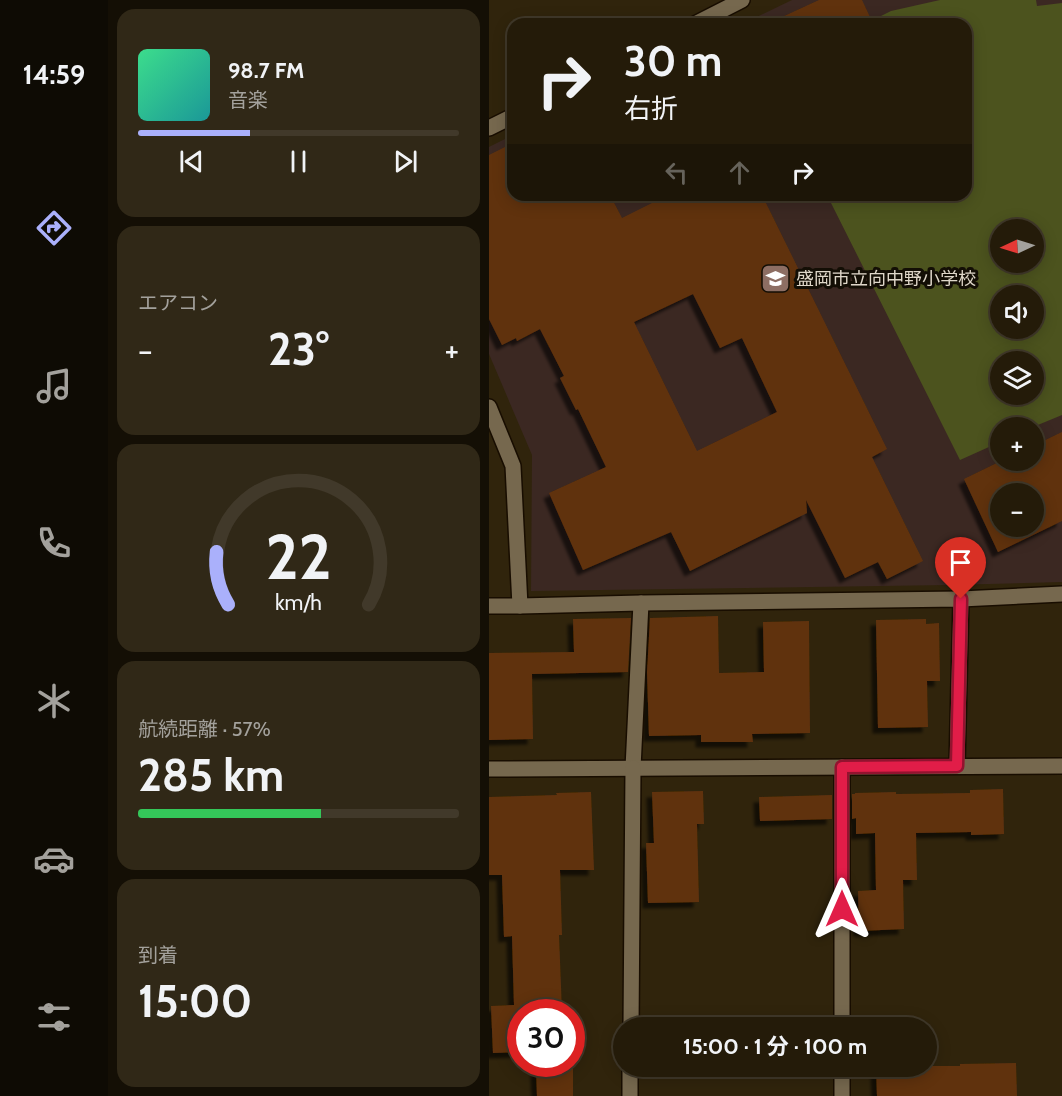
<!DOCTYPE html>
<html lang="ja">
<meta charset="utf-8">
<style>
:root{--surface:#241b09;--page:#302817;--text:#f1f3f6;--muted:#a3a19c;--line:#41392a;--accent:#aab0fb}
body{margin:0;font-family:Cabin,"Noto Sans JP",sans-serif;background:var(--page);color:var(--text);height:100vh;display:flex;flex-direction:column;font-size:22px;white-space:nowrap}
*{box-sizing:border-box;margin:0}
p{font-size:20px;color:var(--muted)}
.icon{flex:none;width:33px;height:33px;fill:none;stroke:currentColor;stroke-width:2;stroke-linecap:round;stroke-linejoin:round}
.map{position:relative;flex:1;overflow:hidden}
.drawer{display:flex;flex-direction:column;gap:9px;padding:9px;background:#140f05;width:381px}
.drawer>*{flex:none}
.top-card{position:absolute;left:18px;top:18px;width:465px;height:183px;border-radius:18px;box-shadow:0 3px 15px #0003,0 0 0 2px var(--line);background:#241b09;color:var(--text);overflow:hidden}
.needle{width:39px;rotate:266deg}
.tools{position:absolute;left:501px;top:219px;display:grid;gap:12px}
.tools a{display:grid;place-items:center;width:54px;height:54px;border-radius:50%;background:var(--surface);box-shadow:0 3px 15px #0003,0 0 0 2px var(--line);font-size:30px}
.speed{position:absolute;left:18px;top:999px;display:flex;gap:12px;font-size:30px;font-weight:700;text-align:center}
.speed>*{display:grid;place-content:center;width:78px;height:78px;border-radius:50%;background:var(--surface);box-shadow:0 3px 15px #0003,0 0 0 2px var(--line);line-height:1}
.speed .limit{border:9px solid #d22;background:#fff;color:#111}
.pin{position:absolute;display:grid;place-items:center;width:51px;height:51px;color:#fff;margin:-62px -26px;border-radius:50% 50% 50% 0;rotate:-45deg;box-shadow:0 0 6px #0007}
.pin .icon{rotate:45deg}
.me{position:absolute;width:66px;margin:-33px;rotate:0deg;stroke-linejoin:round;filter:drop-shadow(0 0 4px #0008)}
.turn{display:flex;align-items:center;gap:21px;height:126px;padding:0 18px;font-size:27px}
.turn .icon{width:78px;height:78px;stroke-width:2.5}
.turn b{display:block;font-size:42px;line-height:51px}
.lanes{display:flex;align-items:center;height:57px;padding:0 18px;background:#0003;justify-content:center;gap:30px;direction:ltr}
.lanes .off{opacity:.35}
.big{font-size:45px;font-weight:700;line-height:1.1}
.drawer .tile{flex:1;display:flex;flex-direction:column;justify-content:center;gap:9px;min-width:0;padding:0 21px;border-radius:18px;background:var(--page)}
.drawer .dial{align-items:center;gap:0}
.dial svg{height:156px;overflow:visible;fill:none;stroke:var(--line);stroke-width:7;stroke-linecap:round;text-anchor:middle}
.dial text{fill:var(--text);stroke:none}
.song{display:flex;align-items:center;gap:18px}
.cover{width:72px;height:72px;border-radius:9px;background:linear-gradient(135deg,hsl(150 70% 55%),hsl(180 70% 35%))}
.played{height:6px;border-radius:3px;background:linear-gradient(90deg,var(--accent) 35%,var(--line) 35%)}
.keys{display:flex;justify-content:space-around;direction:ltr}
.heat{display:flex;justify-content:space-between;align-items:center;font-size:33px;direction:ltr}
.charge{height:9px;border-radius:4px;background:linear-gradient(90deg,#34c759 57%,var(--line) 0)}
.trip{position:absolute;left:124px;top:1017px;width:324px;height:60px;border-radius:30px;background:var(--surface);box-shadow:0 3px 15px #0003,0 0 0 2px var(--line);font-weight:700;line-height:60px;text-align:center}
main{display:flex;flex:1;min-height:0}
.menu{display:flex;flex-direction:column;width:108px;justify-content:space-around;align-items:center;background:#0e0b04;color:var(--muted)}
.menu .icon{width:42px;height:42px}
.menu .selected{color:var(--accent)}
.menu b{font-size:27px;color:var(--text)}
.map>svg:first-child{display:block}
</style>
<main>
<nav class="menu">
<b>14:59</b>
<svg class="icon selected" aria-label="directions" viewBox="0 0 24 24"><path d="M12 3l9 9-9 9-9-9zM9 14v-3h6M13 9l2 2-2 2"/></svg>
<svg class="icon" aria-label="music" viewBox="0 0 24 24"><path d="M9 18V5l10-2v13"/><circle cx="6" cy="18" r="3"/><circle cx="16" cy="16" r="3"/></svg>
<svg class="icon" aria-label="phone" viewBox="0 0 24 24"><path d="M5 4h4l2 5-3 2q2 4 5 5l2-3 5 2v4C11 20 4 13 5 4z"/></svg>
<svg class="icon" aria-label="climate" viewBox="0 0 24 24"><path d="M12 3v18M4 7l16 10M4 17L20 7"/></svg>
<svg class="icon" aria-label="car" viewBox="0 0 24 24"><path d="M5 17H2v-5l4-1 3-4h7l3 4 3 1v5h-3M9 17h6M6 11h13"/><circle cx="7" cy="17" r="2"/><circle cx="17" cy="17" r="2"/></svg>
<svg class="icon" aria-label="filters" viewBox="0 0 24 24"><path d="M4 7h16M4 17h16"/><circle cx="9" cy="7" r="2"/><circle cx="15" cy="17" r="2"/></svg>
</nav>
<section class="drawer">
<div class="tile">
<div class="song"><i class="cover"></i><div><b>98.7 FM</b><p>音楽</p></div></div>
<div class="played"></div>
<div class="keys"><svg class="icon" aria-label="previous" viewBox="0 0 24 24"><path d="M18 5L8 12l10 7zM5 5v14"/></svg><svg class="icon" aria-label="pause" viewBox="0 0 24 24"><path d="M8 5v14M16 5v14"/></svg><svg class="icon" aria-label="next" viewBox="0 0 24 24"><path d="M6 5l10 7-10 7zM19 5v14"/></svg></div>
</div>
<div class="tile"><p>エアコン</p>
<div class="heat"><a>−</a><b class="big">23°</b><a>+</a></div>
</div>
<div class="tile dial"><svg viewBox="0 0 100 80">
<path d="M14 69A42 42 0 1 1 86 69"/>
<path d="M14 69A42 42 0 0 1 8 42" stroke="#aab0fb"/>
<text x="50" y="56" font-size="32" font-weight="700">22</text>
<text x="50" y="72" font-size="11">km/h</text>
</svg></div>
<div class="tile"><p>航続距離 · 57%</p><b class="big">285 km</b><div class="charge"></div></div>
<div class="tile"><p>到着</p><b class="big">15:00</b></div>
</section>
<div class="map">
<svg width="573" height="1096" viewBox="0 0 573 1096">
<defs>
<filter id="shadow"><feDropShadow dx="-5.5" dy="5.5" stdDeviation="1.5" flood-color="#0009"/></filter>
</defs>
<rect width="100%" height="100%" fill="#30240c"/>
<!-- education -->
<path fill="#3b2822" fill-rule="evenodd" d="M303,0h270v582l-113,3 -418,6 1,-136 -43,-101v-207l24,-12v60h453v-171h-224zM512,230h32v32h-32zM512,296h32v32h-32zM512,362h32v32h-32zM512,428h32v32h-32zM512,494h32v32h-32z"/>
<!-- green -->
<path fill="#4c531e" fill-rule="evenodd" d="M451,0h96l1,6 25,-3v412l-29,12 -32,1 -1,14 -40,18 -133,-265h139v-171h-101l26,-13zM512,230h32v32h-32zM512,296h32v32h-32zM512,362h32v32h-32z"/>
<!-- building -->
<g fill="#60320b" fill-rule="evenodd" filter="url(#shadow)">
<path d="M330,0h43l8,17 -14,7h-89z"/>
<path d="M24,143v52h97l12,23 46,-23h94l125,254 -15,8 51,104 -36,18 -9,-17 -33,16 -39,-78 1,13 -117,58 -19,-39 -88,38 -34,-77 57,-26 -28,-58 -2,1 -16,-32 4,-2 -24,-47 -23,12 -1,-3 -14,7 -13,-26v-164zM204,294l27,54 22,-10 35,74 -80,39 -63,-129z"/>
<path d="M573,432v89l-64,31 -34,-73 39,-19h30v-14zM512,494h32v32h-32z"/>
<path d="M229,616l1,57 45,-1 -1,-50 46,-1 1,112 -58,1 1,8h-52v-7l-52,1 -2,-64 3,-54z"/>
<path d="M142,618l-3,54 -96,2 1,65 -44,1v-87l85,-1 -1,-33z"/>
<path d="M437,619v5l13,-1 1,58h-13l1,46 -50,1 -2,-108z"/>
<path d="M514,789l1,45 -33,1v-3l-55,1 1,47h-14l1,49 -45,2 -1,-40 18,-1 -1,-57 -19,1v-16l-4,1v-25h3v-1l41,-1v2l74,-1v-3z"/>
<path d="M214,791l1,33h-7l2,78 -51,1 -2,-60h8l-2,-51z"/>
<path d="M102,792l3,78h-34l2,65h-3l3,77h-41v40l-28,1 -2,-47 23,-1 -2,-69 -8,1 -2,-62h-13v-78l68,-2 -1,-2z"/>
<path d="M343,795v24l-72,2 -1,-24z"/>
<path d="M527,1063l1,33h-140l-1,-30h84v-2z"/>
<path d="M84,1066v30h-36l-1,-29z"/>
</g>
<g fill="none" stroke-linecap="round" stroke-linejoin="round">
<defs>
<g id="pedestrian">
<path d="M472,599l101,-5"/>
<path d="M144,768l8,-165"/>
</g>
<g id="minor">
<path d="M206,24l47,-24"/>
<path d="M0,128l24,-12"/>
<path d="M0,407l24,59 7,140"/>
<path d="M0,606h31l121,-3 320,-4 -4,167"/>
<path d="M353,767v261"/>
<path d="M0,769l573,-3"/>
<path d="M142,1028l2,-260"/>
<path d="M353,1066v30"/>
<path d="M141,1096v-30"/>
</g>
</defs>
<!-- pedestrian casing -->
<use href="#pedestrian" stroke="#180d00" stroke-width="18"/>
<!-- minor casing -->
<use href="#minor" stroke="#180d00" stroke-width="18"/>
<!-- pedestrian -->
<use href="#pedestrian" stroke="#76684e" stroke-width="15"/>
<!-- minor -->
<use href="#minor" stroke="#76684e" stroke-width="15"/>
</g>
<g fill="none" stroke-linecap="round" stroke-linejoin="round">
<defs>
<path id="route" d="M353,909v-142l115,-1 4,-167"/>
</defs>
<!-- route casing -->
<use href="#route" stroke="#92132f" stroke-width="15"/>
<!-- route -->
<use href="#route" stroke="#e11d48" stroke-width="10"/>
</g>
<!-- icons -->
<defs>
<symbol id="school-square" viewBox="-11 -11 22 22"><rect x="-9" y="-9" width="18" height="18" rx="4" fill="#8d6e63" stroke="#130e05"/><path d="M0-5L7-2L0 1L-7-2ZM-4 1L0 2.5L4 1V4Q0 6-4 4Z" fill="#fff"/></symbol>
</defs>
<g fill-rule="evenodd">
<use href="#school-square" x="270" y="262" width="33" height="33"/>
</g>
<g text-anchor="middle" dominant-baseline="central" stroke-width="6" stroke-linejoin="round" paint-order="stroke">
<!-- poi labels -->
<g font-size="18" fill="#dfd7c9" stroke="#130e05" text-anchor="start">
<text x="307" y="279">盛岡市立向中野小学校</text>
</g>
</g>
</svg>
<div class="tools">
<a><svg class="needle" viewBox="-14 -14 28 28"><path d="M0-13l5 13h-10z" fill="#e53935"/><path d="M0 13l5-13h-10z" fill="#a3a19c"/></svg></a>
<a><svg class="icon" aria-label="sound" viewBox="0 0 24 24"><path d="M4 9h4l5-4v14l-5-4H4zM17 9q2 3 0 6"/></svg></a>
<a><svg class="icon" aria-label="layers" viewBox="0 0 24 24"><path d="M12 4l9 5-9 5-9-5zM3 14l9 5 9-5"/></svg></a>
<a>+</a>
<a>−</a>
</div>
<div class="speed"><div class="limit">30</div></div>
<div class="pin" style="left:472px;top:599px;background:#d93025"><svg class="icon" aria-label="arrive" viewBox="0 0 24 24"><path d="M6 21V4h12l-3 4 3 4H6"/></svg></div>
<svg class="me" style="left:353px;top:909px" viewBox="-20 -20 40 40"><path d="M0-17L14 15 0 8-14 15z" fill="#e11d48" stroke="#fff" stroke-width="4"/></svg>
<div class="trip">15:00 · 1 分 · 100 m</div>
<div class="top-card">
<div class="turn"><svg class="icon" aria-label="right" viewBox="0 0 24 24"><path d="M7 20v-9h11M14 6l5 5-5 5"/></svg><div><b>30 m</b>右折</div></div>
<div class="lanes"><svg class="icon off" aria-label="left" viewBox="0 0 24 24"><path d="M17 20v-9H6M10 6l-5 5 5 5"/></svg><svg class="icon off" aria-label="ahead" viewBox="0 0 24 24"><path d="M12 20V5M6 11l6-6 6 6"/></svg><svg class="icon" aria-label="right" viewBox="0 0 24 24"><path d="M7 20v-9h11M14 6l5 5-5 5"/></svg></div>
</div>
</div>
</main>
